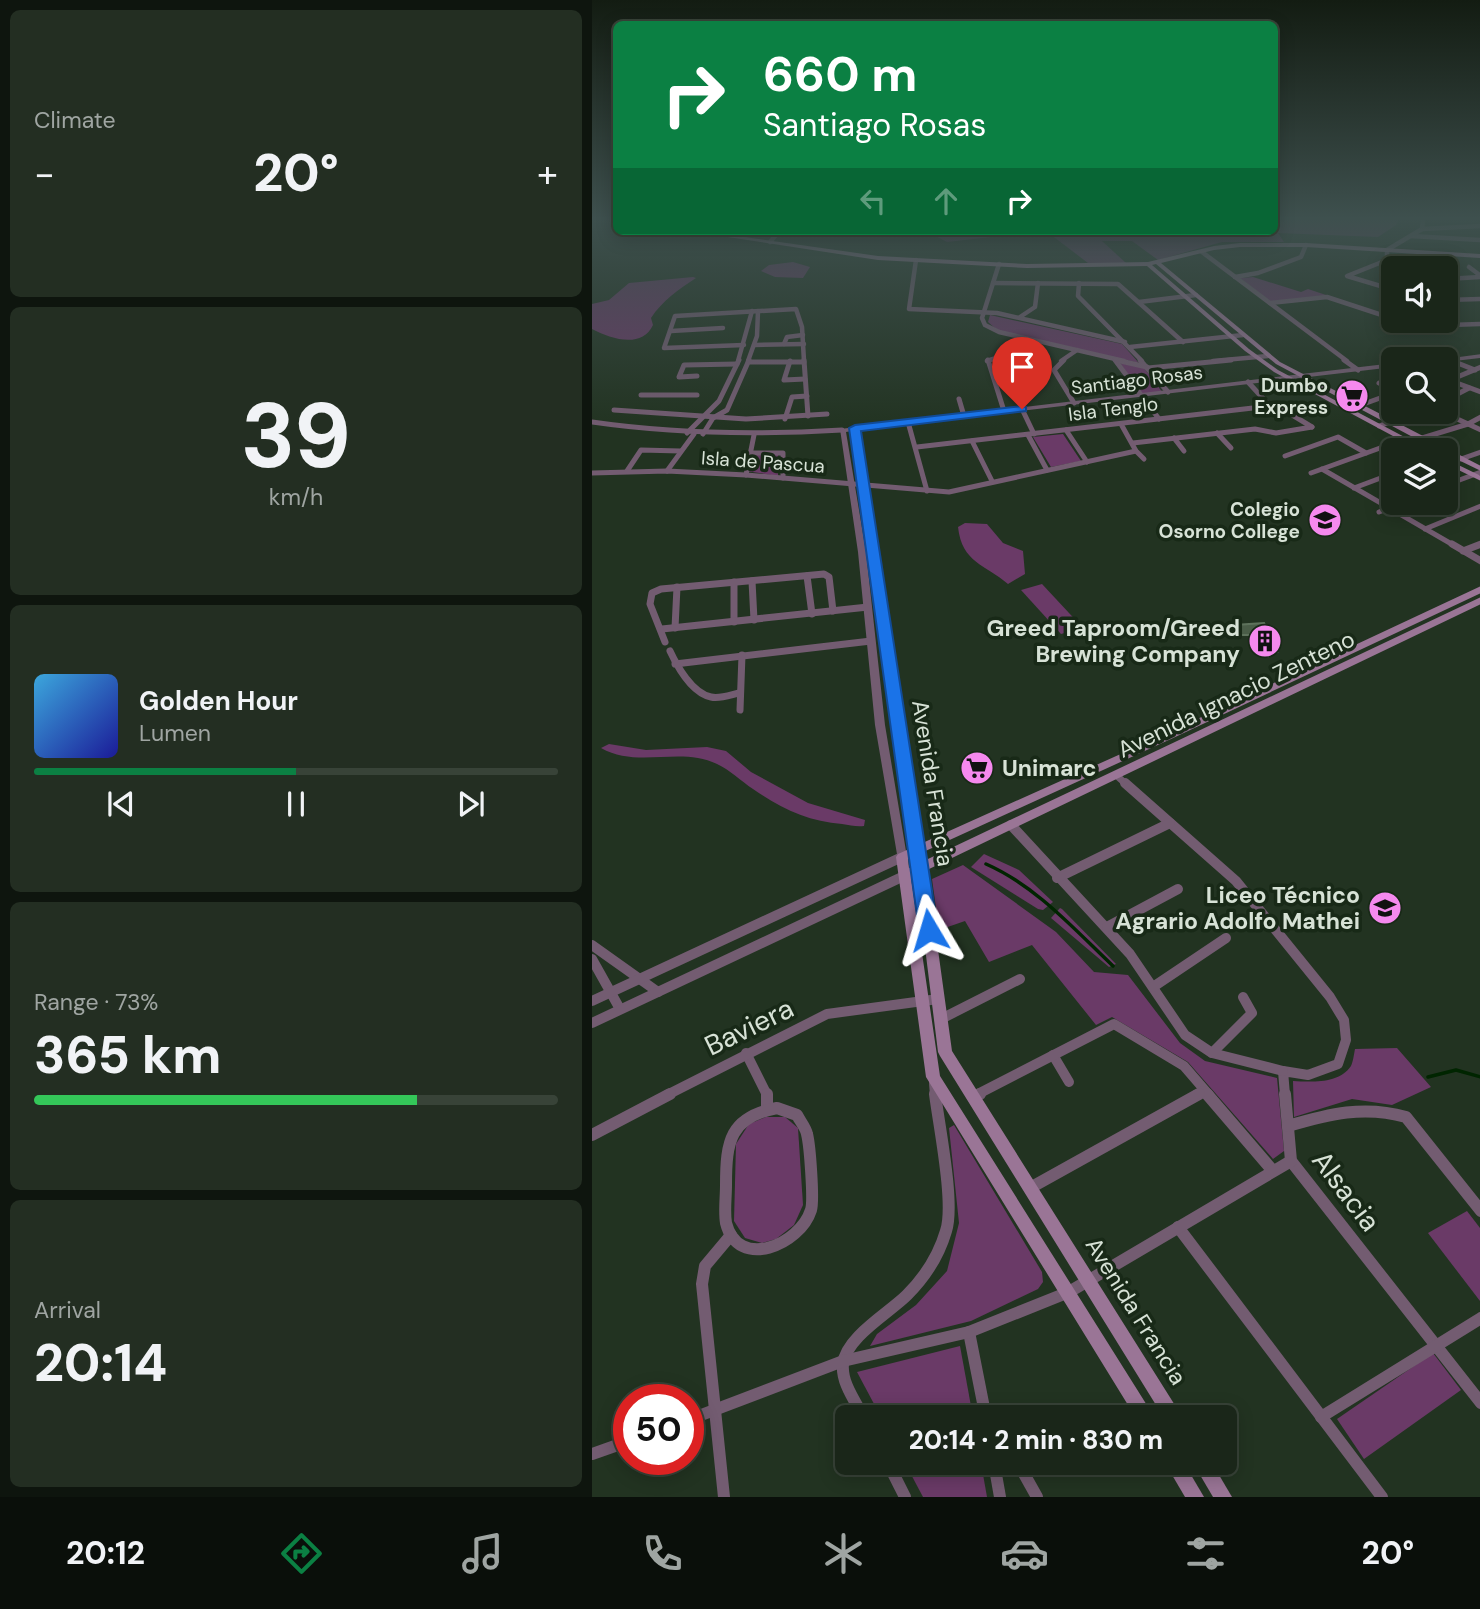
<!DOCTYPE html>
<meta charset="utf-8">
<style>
:root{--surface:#1a2619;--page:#232e22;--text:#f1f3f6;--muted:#9fa5a2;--line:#384338;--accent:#0b8043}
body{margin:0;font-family:"DM Sans",sans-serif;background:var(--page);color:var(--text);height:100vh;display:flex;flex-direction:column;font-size:26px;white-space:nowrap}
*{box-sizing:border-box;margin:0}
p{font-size:23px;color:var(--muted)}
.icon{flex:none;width:38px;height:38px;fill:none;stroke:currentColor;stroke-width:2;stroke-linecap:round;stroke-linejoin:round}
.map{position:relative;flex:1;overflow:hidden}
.sheet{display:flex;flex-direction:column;gap:10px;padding:10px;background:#0e150e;width:592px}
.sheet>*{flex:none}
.hud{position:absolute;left:21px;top:21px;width:665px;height:214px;border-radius:10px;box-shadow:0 4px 18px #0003,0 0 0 2px var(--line);background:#0b8043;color:#fff;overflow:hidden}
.fabs{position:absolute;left:789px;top:256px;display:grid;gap:14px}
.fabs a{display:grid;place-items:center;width:77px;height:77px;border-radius:10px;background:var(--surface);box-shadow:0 4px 18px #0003,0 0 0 2px var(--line);font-size:35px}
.speed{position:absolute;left:21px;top:1384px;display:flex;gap:14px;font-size:35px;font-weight:700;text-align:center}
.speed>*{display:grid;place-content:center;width:91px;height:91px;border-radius:50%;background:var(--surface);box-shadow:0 4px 18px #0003,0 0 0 2px var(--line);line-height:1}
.speed .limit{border:10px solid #d22;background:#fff;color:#111}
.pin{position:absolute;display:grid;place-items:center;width:60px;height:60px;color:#fff;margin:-72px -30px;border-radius:50% 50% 50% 0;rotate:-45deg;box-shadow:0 0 7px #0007}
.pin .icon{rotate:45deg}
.me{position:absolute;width:77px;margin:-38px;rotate:353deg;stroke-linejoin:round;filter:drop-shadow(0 0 5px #0008)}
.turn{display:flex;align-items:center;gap:24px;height:147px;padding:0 35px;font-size:32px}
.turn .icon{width:91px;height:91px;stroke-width:2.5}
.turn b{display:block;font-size:49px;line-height:60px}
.lanes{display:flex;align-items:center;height:66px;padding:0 35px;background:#0003;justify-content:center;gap:35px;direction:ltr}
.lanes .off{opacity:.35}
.big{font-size:52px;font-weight:800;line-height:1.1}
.sheet .card{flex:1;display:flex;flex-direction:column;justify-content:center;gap:10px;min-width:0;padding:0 24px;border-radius:10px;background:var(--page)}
.sheet .dial{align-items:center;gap:0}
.dial b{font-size:91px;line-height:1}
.song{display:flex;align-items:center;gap:21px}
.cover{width:84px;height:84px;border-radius:10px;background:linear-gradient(135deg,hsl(200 70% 55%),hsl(240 70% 35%))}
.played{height:7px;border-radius:4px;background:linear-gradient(90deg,var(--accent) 50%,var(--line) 50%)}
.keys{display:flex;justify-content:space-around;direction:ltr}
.heat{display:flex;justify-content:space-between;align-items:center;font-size:38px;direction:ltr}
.charge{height:10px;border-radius:5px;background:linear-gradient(90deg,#34c759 73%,var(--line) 0)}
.trip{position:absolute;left:243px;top:1405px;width:402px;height:70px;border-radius:10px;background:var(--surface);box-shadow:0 4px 18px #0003,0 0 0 2px var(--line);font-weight:800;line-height:70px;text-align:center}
.tab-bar{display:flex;height:112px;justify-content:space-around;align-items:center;background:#0a0f0a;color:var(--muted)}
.tab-bar .icon{width:49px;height:49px}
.tab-bar .selected{color:var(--accent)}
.tab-bar b{font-size:32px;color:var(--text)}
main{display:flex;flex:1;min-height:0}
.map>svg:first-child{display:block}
</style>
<main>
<section class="sheet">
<div class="card"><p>Climate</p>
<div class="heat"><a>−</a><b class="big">20°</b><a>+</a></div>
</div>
<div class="card dial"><b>39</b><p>km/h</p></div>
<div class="card">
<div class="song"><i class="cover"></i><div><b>Golden Hour</b><p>Lumen</p></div></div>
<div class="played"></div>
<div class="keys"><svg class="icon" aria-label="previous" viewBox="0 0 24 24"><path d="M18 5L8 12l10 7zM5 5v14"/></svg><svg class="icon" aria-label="pause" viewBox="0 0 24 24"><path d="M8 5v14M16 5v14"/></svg><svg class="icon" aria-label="next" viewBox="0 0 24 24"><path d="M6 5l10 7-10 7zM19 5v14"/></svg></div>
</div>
<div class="card"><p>Range · 73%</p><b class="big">365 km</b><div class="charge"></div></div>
<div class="card"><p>Arrival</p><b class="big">20:14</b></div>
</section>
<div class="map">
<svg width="889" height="1497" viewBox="0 0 889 1497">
<rect width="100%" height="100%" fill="#223321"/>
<!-- green -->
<g fill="#6a3a67">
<path d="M683,219h124l-3,6 -18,12 -100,-4 6,9h-62l-64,18 -26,-19h-30l24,22h-38l-42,-32 -99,11 -21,-11h348z"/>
<path d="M201,262l17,5 -7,11 -28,-1 -14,-6 8,-6z"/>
<path d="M101,277l3,1c-17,11 -34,23 -45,40l2,7c-11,24 -42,14 -61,4v-25l17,-4 20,-17z"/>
<path d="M661,277l48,15 7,-3 24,8 -61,5 -31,-24z"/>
<path d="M398,315l132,29 17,19 -142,-33 -9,-8z"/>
<path d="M528,363l24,5 19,25 -20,2z"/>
<path d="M471,434l18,27 -30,6 -18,-30z"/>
<path d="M186,454v22l-32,-5 5,-16z"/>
<path d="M373,523l22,1 16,19 20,8 2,23 -17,10c-23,-20 -46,-21 -50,-57z"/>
<path d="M450,584l41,44 -22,6 -40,-44z"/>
<path d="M17,744l37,6 61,-3 19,4 25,21 57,31 57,17 -1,6c-8,1 -14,-1 -22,-2 -33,-2 -62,-16 -89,-35 -12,-8 -23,-19 -36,-25 -37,-18 -79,5 -116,-16z"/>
<path d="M392,854l35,16 34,32 -10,8 -5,-1 -67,-42z"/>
<path d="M371,865l93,67 38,40 34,3 52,68 25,18 72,17 7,73 -11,8 -85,-97 -76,-45 -16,8 -64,-80 -43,17 -24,-41 -26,9 -7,-51z"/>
<path d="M468,908l2,1 54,55 -7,3 -58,-49z"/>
<path d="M805,1048l34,39 -39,18 -40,-6 -58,18 -1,-36c18,1 46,3 58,-15 2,-4 3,-12 4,-17z"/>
<path d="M174,1117h19l13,11 5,77 -9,20 -18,14 -14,4 -17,-5 -11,-17 2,-77 13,-20z"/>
<path d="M362,1125l88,147 1,10 -5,7 -67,32 -101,25 7,-12 39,-29 31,-34 12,-48 -10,-95z"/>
<path d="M875,1211l13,17v73l-52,-68z"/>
<path d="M368,1346l13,71h-92l-24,-45z"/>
<path d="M841,1353l28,37 -97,69 -27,-40z"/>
<path d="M313,1463h76l6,34h-64z"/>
</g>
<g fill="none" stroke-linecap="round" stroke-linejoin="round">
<!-- stream -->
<g stroke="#002500" stroke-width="3.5">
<path d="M394,864c50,22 88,65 127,102"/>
<path d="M836,1077l28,-7 25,7"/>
</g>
</g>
<!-- building -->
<path fill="#4a5d48" stroke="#5e725c" stroke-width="2" d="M672,623l13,29 -18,1 -7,-18h-12l-5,-10z"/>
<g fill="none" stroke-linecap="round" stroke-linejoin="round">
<!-- minor-far4 -->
<g stroke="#735c71" stroke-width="4.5">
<path d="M830,229l59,-3"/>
<path d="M819,236l70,4"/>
<path d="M178,242l6,-7 13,-4"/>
<path d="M610,252l145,109"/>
<path d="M324,260l-7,49 88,4 128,29"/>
<path d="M795,260l-40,16 47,14"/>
<path d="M407,264l-17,54 3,7 14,7 125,29"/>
<path d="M877,267l12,9"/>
<path d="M802,268l-7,-8v-10l35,-21 1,-10"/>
<path d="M643,277l23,-4 43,-16 5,-12"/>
<path d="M854,279l35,-2"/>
<path d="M401,283l125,1 65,58"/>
<path d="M487,283l-1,13 64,65"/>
<path d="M854,300l35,-1"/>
<path d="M547,302l57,-7"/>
<path d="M678,303l57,-6 67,22"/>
<path d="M428,317l15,-10 3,-24"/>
<path d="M804,320l21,6 64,-2"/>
<path d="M79,331l52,-3"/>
<path d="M192,344l3,-7 16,-2"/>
<path d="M152,345l-80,3 11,-32 121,-7 6,18 2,34"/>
<path d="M162,345l50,-1"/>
<path d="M538,347l113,-12"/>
<path d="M856,359l6,2"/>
<path d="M146,361l14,-50"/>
<path d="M156,361l9,-25 1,-25"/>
<path d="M395,361l27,-9 18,-12"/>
<path d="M469,361l16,-11"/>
<path d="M621,361l55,-5"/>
</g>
<!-- minor-far3 -->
<g stroke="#735c71" stroke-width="5">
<path d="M212,360l4,56"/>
<path d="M396,360l16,51"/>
<path d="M472,360l-10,10 20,33"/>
<path d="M523,360l44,59"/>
<path d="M524,360l31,7"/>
<path d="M548,360l28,32"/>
<path d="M752,360l14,10"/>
<path d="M858,360l25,10"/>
<path d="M198,361l-6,19 21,-1"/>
<path d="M158,362h54"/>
<path d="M556,368l83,-8"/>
<path d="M105,376l-18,1 5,-12 53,-1"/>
<path d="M854,379l35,13"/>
<path d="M858,380l31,-13"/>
<path d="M656,382l22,24 14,4 28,17"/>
<path d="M787,383l15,7"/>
<path d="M49,395h56"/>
<path d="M367,399l5,17"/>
<path d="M854,400l23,-12"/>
<path d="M766,406l36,-13"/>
<path d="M430,409l12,25"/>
<path d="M22,410l132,9 81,-5"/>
<path d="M848,411l41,19"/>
<path d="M193,419l7,-22 15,-1"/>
<path d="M0,422c83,12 166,13 250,8"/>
<path d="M316,422l19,69"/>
<path d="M529,424l15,27 8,8"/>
<path d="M787,426l42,-15"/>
<path d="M474,430l21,32"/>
<path d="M95,433l32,-32 20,-41"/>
<path d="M625,433l14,15"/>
<path d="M111,434l10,-16 14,-8 22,-50"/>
<path d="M436,435l19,35"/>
<path d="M582,438l10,13"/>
<path d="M380,441l20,40"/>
<path d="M817,442l59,-18 13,-7"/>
<path d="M541,443l122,-14 21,4 36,-6"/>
<path d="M325,447l353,-41"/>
<path d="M158,453h33v25"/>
<path d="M693,456l53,-19 28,16"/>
<path d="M869,459l20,-7"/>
<path d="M730,469l133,77"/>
<path d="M35,471l14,-21 39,1"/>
<path d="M75,471l27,-37"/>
<path d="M0,473l75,-2 79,4 203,17 187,-41"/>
<path d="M719,473l94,-34"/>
<path d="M154,475l8,-40"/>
<path d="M854,485l35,-13"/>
<path d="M762,488l40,-15"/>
<path d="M787,512l25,-10"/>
<path d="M833,529l56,-23"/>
<path d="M884,546l5,-2"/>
</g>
<!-- minor-far2 -->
<g stroke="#735c71" stroke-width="7">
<path d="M860,544l29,17"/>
<path d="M871,551l18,-7"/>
<path d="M215,576l5,38"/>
<path d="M160,581l2,39"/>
<path d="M142,582v40"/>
<path d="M83,628l2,-41"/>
<path d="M70,629l206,-22"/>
<path d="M73,642l-15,-38 2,-11 9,-4 163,-15 5,3 4,34"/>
<path d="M78,651c7,15 22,42 41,46 9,2 19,-2 28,-4"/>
<path d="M83,664l196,-23"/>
<path d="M148,710l2,-55"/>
<path d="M524,775l11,10"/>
</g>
<!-- minor-far1 -->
<g stroke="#735c71" stroke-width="10">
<path d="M533,783l111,98 94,116 14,23 2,20 -8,24 -30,11 -25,-4 2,24"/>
<path d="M419,825l119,129 55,81 27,18 71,18"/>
<path d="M465,878l113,-55"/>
<path d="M515,927l71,-38"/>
<path d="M0,945l66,47"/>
<path d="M0,959l28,50"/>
<path d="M561,987l73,-49"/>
<path d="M0,1001l310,-144"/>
<path d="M349,1019l79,-40"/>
<path d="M0,1023l312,-147"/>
<path d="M154,1053l21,42"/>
<path d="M620,1053l40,-40 -9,-16"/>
<path d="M461,1055l16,27"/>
<path d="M342,1083l1,12"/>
<path d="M75,1095l160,-81 111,-15"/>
<path d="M384,1095l138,-71 70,42 25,29"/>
<path d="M604,1095l8,-4"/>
</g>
<!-- minor -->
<g stroke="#735c71" stroke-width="12">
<path d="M175,1094v15"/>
<path d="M615,1094l66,77"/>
<path d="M693,1094l6,67 190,242"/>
<path d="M381,1097l7,-3"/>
<path d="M185,1108l20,7c3,6 9,13 10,19 3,12 7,67 4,76 -11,35 -73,61 -85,13 -2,-12 0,-25 0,-38 0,-44 4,-68 51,-77z"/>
<path d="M696,1126c41,-12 76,-21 118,-9l75,94"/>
<path d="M0,1135l78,-41"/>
<path d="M438,1188l169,-94"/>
<path d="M586,1227l204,270"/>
<path d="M377,1332l17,86"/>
<path d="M729,1417l160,-99"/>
<path d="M272,1418c-8,-16 -23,-35 -21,-54 3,-27 46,-51 64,-69 18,-18 32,-40 39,-64 9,-27 -7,-105 -11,-137"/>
<path d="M96,1420l155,-59 126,-29 100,-40 222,-131"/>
<path d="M0,1454l37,-13"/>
<path d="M296,1463l17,34"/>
<path d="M402,1463l6,34"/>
<path d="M426,1463l19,34"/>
<path d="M132,1497l-22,-213 3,-18 26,-31"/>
</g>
<!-- tertiary -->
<g fill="#735c71" fill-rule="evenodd">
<path d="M889,354v4l-35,4v-3h-2z"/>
<path d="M802,363v4l-535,63 67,438 -1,3h-8l-1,-3 -64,-437 -6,1 20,120 19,173 22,132 -1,3h-8l-23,-135 -17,-173 -18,-123z"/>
</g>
<!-- secondary -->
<g fill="#9a7596" fill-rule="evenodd">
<path d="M12,219h12v2l-10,-1z"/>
<path d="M96,231h14l176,25 149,8 121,-2 66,-16 26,-3h66l175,11v4l-175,-11h-66l-26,3 -53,13 119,99 201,104v5l-35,-17v-4h-9l-161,-86 -120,-100 -4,1 97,84 29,21 151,80h-10l-145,-78 -29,-21 -98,-85 -120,2 -149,-8z"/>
<path d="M854,459l35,17v5l-35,-17z"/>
<path d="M889,586v7l-310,146 -263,120 1,9 572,-271v7l-554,266 25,181 231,367h-19l-224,-362 -2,-4 -22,-177 -5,3 29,198 215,342h-19l-210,-341 -30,-220 2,-3 265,-119z"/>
<path d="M573,1463h19l20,34h-19z"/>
<path d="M601,1463h19l20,34h-19z"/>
</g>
</g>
<!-- sky -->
<linearGradient id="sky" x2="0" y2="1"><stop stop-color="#131c12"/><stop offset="0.51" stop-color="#3e504e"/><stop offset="1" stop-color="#3e504e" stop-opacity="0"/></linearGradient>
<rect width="889" height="428" fill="url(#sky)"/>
<!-- route -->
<path fill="#1a73e8" stroke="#114b97" stroke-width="2" d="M430,406l4,1v4l-165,20 77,499 -2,5 -7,3 -7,-3 -3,-5 -70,-502 6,-3z"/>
<!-- icons -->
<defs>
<symbol id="supermarket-disc" viewBox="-11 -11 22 22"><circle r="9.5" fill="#f589ee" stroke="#182917"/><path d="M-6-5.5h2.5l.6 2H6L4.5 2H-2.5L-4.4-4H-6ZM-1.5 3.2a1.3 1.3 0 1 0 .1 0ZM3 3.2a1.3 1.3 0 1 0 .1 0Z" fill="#111"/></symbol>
<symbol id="school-disc" viewBox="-11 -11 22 22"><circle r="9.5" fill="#f589ee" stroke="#182917"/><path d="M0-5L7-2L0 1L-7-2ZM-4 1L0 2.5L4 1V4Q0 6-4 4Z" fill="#111"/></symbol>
<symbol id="building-disc" viewBox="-11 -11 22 22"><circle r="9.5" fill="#f589ee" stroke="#182917"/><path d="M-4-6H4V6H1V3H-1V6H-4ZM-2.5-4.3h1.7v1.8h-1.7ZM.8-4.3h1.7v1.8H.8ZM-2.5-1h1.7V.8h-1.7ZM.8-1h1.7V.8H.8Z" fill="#111"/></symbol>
</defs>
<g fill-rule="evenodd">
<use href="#supermarket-disc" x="741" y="377" width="38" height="38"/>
<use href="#school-disc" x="714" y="501" width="38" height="38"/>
<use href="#building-disc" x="654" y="622" width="38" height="38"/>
<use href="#supermarket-disc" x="366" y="749" width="38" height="38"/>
<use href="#school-disc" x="774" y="889" width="38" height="38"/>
</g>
<g text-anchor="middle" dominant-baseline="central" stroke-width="7" stroke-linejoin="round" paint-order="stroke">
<!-- far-street labels -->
<g font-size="19" fill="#d7e2d6" stroke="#182917">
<text transform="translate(545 380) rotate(-7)">Santiago Rosas</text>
<text transform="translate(521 409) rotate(-7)">Isla Tenglo</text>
<text transform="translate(171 462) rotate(4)">Isla de Pascua</text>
</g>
<!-- far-poi labels -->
<g font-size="19" font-weight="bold" fill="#d7e2d6" stroke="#182917" text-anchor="end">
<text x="736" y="385">Dumbo<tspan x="736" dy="22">Express</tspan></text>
<text x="708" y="509">Colegio<tspan x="708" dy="22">Osorno College</tspan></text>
</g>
<!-- poi labels -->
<g font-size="23" font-weight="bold" fill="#d7e2d6" stroke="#182917" text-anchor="end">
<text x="648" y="628">Greed Taproom/Greed<tspan x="648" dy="26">Brewing Company</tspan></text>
<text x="410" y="768" text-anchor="start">Unimarc</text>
<text x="768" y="895">Liceo Técnico<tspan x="768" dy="26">Agrario Adolfo Mathei</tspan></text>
</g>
<!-- street labels -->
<g font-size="23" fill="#d7e2d6" stroke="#182917">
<text transform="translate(644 694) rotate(-26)">Avenida Ignacio Zenteno</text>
<text transform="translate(341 783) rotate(81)">Avenida Francia</text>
<text transform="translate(544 1311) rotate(58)">Avenida Francia</text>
</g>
<!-- near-street labels -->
<g font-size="28" fill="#d7e2d6" stroke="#182917">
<text transform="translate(157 1027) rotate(-26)">Baviera</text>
<text transform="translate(754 1191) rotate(53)">Alsacia</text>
</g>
</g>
</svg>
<div class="fabs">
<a><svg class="icon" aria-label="sound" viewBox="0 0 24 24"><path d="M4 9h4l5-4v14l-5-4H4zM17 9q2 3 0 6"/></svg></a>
<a><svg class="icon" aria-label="search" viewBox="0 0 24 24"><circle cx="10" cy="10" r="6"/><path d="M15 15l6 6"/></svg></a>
<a><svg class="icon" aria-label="layers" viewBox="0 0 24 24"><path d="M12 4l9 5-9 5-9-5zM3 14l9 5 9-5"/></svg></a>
</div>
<div class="speed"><div class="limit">50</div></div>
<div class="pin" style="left:430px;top:409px;background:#d93025"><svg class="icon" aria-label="arrive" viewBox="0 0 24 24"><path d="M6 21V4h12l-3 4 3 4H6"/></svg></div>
<svg class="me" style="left:337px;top:930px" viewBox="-20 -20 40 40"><path d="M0-17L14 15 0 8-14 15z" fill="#1a73e8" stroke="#fff" stroke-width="4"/></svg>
<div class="trip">20:14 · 2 min · 830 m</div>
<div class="hud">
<div class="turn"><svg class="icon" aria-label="right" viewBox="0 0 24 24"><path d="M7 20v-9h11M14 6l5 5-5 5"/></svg><div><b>660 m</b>Santiago Rosas</div></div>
<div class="lanes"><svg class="icon off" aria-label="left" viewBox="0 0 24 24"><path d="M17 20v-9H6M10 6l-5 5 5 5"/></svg><svg class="icon off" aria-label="ahead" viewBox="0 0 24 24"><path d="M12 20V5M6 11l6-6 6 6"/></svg><svg class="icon" aria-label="right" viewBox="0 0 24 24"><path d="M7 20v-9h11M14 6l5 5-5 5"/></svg></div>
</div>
</div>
</main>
<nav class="tab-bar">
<b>20:12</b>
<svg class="icon selected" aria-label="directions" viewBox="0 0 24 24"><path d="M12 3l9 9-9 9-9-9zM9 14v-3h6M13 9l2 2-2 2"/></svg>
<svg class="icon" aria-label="music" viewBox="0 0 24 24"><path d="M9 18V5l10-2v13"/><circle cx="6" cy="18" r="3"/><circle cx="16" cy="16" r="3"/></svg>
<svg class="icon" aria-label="phone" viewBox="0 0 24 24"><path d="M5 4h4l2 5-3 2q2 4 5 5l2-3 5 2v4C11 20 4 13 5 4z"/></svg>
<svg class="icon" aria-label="climate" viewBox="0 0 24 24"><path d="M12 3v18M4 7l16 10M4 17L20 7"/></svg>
<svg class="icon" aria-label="car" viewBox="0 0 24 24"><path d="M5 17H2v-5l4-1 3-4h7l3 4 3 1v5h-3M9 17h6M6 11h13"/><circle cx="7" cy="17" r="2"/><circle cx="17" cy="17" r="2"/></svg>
<svg class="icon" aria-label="filters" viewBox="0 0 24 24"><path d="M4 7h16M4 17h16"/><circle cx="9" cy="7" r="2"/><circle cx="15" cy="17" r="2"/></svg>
<b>20°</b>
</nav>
